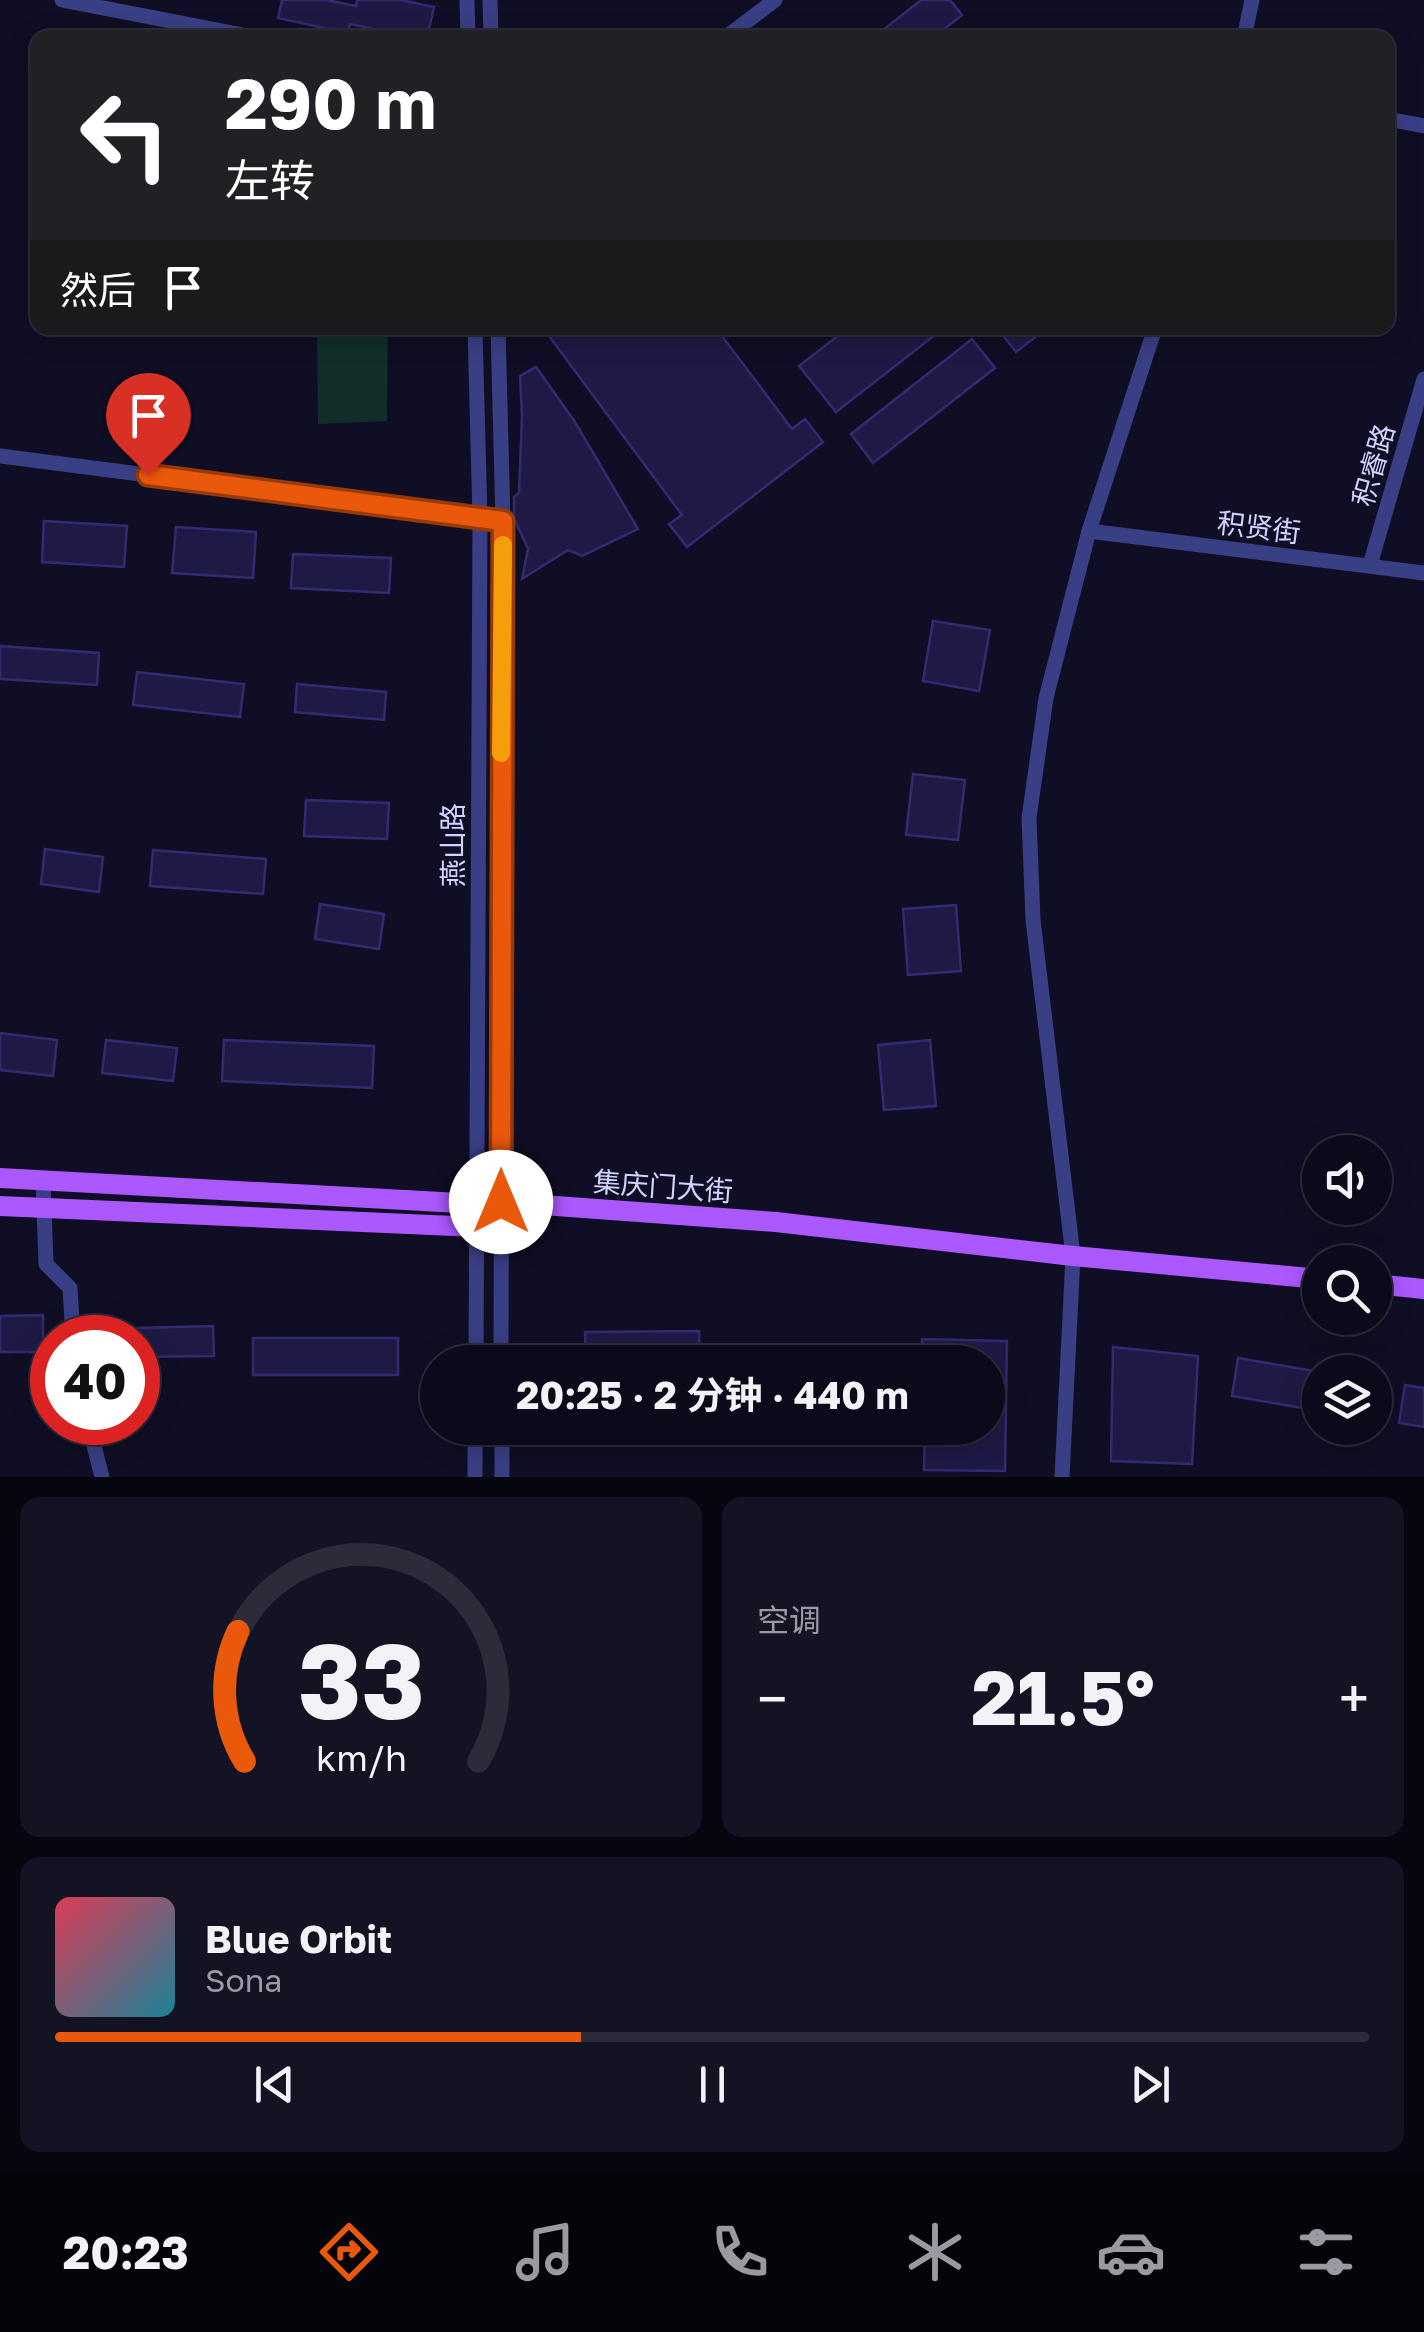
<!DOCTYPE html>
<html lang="zh">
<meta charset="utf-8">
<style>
:root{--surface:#0b0a1b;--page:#141324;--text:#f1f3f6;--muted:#9a9aa3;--line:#2b2b3a;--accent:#ea580c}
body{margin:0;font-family:"Golos Text","Noto Sans SC",sans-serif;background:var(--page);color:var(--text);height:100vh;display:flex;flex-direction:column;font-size:38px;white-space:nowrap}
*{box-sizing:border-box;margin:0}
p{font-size:32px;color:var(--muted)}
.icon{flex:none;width:55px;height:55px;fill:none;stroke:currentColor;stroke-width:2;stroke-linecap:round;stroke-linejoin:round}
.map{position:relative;height:1477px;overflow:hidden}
.drawer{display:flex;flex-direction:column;gap:20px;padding:20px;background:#06060f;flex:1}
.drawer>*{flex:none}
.hud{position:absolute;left:30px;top:30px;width:1365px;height:305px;border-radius:20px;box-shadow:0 5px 25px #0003,0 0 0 2px var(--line);background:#202124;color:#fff;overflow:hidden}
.controls{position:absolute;left:1302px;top:1135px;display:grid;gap:20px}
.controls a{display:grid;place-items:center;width:90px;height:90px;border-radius:50%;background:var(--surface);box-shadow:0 5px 25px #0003,0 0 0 2px var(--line);font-size:50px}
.speed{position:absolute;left:30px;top:1315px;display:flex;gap:20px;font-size:50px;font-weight:700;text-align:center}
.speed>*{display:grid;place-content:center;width:130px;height:130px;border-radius:50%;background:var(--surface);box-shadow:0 5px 25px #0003,0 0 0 2px var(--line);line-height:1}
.speed .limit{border:15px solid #d22;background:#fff;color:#111}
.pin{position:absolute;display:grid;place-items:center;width:85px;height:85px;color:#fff;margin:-102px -42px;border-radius:50% 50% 50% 0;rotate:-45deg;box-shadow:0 0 10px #0007}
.pin .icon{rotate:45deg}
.me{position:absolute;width:110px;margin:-55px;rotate:0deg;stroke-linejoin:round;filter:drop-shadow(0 0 8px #0008)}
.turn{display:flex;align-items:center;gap:35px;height:210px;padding:0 30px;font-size:45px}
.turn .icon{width:130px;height:130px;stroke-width:2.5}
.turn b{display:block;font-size:70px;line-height:85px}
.then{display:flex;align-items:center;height:95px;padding:0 30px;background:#0003;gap:20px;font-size:38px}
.big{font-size:75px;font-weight:700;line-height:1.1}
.drawer .tile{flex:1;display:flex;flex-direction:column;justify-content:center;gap:15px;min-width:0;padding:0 35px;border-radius:20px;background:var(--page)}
.drawer .dial{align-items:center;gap:0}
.dial svg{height:260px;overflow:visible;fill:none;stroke:var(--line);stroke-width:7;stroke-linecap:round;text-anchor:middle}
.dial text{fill:var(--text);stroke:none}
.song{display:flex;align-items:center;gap:30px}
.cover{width:120px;height:120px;border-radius:15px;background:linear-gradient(135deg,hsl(350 70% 55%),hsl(190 70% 35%))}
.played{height:10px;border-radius:5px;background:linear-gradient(90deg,var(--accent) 40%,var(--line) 40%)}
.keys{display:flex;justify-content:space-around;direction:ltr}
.heat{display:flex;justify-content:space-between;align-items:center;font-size:55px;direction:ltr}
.drawer .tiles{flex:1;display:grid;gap:20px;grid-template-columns:1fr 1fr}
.tile:last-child{grid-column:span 2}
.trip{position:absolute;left:420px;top:1345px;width:585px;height:100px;border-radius:50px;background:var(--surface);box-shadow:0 5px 25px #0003,0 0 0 2px var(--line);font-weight:700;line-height:100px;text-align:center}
.tab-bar{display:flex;height:160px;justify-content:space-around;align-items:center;background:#04040b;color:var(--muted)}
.tab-bar .icon{width:70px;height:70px}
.tab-bar .selected{color:var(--accent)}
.tab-bar b{font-size:45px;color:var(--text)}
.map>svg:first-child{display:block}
</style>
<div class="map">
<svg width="1424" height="1477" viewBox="0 0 1424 1477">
<rect width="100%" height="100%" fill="#0f0e24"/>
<!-- green -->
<path fill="#112e2a" d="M317,328h71l-1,93 -69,3z"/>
<!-- building -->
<g fill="#1e1a45" stroke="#312c72" stroke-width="2.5">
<path d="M282,0h45l29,6 1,-6h44l33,7 -7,31h-12l-65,-14 -2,9 -70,-15z"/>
<path d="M921,0h29l12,15 -29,23h-60z"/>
<path d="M543,328h173l76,101 13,-10 18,23 -136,105 -18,-23 13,-9z"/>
<path d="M848,328h96l-108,84 -37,-46z"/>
<path d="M997,328h50l-31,24z"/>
<path d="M972,339l23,29 -122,95 -22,-29z"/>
<path d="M536,367l39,55 63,107 -56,27 -14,-6 -46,29 6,-30 -14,-31v-21l5,-4 3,-77 -2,-40z"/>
<path d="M44,521l83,5 -3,41 -82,-5z"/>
<path d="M176,527l80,5 -3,46 -81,-5z"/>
<path d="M293,554l98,4 -2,35 -98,-5z"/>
<path d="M933,621l57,9 -11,61 -56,-10z"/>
<path d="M0,646l99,7 -2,32 -97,-6z"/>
<path d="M137,672l107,12 -4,33 -107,-12z"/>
<path d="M297,684l89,8 -2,28 -89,-8z"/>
<path d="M913,774l52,6 -7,60 -52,-5z"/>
<path d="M306,800l83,3 -2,36 -83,-3z"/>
<path d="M45,849l58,8 -4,35 -58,-8z"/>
<path d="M153,850l113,9 -3,35 -113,-8z"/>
<path d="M320,904l64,10 -5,35 -64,-10z"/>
<path d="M956,905l5,66 -53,4 -5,-66z"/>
<path d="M0,1033l57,7 -4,36 -53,-6z"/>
<path d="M106,1040l71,8 -4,33 -71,-8z"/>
<path d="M224,1040l150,6 -2,42 -150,-7z"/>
<path d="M930,1040l6,66 -52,4 -6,-65z"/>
<path d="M43,1315v37h-43v-36z"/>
<path d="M213,1326l1,30 -76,1v-29z"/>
<path d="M699,1331l1,30 -114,1 -1,-30z"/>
<rect x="253" y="1338" width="145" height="37"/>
<path d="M922,1339l85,2 -2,130 -81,-1 1,-42h63v-66h-66z"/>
<path d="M897,1346v16h-162v-15z"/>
<path d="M1113,1347l85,9 -6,108 -81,-3z"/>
<path d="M1238,1358l82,14v39l-88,-15z"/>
<path d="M1405,1385l19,3v39l-25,-4z"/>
</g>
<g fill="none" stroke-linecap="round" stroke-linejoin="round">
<!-- minor -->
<g stroke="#393f84" stroke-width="15">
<path d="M62,0l196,38"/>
<path d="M467,0l1,38"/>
<path d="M490,0l1,38"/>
<path d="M725,38l50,-38"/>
<path d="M1244,38l8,-38"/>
<path d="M1388,119l36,7"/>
<path d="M475,328l5,190 -4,844"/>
<path d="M498,328l5,193 -2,841"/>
<path d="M0,456l489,63"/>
<path d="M1089,531l335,42"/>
<path d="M1370,565l54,-186"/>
<path d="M43,1180l3,84 24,24 3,50"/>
<path d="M88,1422l14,55"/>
<path d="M502,1428v49"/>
<path d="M475,1477v-49"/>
<path d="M1062,1477l11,-221 -40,-336 -4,-102 17,-120 43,-167 66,-203"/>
</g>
<!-- major -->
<g stroke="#ac58ff" stroke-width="20">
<path d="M0,1178l478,26 23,-2 275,20 297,34 247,23"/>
<path d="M0,1206l500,22"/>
<path d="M1375,1284l49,5"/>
</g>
</g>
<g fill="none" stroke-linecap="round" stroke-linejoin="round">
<defs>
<path id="route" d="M148,475l355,46 -2,681"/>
</defs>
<!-- route casing -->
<use href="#route" stroke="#983908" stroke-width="25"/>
<!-- route -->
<use href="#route" stroke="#ea580c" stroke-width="18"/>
<!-- slow -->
<path stroke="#f59e0b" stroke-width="18" d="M501,753l2,-208"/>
</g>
<g text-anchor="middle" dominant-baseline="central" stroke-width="8" stroke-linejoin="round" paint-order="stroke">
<!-- street labels -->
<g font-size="28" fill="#d1d2ff" stroke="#0f0e24">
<text transform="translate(1373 465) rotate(-74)">积睿路</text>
<text transform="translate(1259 527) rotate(7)">积贤街</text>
<text transform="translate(452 845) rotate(-90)">燕山路</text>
<text transform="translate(663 1186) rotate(4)">集庆门大街</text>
</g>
</g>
</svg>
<div class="controls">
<a><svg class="icon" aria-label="sound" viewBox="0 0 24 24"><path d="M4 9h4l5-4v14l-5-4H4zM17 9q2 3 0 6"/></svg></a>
<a><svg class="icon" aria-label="search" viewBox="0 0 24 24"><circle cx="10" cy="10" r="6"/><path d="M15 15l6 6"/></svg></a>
<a><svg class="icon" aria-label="layers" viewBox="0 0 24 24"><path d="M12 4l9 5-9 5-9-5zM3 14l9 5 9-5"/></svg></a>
</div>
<div class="speed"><div class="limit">40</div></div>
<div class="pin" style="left:148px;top:475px;background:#d93025"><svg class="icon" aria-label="arrive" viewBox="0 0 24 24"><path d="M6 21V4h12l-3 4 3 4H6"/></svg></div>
<svg class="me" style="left:501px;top:1202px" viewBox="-20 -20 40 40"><circle r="19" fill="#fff"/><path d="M0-13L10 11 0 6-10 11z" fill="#ea580c"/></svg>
<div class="trip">20:25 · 2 分钟 · 440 m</div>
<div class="hud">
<div class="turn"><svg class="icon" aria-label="left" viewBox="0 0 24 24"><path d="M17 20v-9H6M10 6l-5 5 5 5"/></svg><div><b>290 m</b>左转</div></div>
<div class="then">然后<svg class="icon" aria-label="arrive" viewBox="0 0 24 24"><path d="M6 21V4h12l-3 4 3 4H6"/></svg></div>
</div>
</div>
<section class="drawer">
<div class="tiles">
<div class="tile dial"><svg viewBox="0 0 100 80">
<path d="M14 69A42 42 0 1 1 86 69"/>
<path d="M14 69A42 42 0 0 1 12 29" stroke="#ea580c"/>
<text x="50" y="56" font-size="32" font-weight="700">33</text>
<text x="50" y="72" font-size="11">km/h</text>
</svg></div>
<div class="tile"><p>空调</p>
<div class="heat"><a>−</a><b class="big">21.5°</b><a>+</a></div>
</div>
<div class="tile">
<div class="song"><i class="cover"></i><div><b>Blue Orbit</b><p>Sona</p></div></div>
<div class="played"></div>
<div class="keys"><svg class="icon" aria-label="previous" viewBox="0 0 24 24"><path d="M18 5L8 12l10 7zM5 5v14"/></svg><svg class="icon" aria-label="pause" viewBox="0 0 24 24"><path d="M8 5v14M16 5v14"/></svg><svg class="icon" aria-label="next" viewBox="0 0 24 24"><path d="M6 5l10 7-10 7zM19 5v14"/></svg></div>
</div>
</div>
</section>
<nav class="tab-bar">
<b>20:23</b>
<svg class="icon selected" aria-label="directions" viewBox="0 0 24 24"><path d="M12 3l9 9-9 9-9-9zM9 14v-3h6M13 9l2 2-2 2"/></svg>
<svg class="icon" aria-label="music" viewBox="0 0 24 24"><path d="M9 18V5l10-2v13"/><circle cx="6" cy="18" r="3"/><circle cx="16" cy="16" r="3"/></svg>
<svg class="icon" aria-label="phone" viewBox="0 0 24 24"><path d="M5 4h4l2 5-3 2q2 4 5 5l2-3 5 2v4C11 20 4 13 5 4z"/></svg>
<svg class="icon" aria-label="climate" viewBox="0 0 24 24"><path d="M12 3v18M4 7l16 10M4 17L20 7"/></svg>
<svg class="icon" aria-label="car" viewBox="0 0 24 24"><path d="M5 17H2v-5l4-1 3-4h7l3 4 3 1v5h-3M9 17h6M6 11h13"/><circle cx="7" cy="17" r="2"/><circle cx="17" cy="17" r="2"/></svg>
<svg class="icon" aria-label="filters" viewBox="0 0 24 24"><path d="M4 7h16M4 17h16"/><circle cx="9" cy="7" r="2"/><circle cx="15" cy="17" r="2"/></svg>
</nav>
